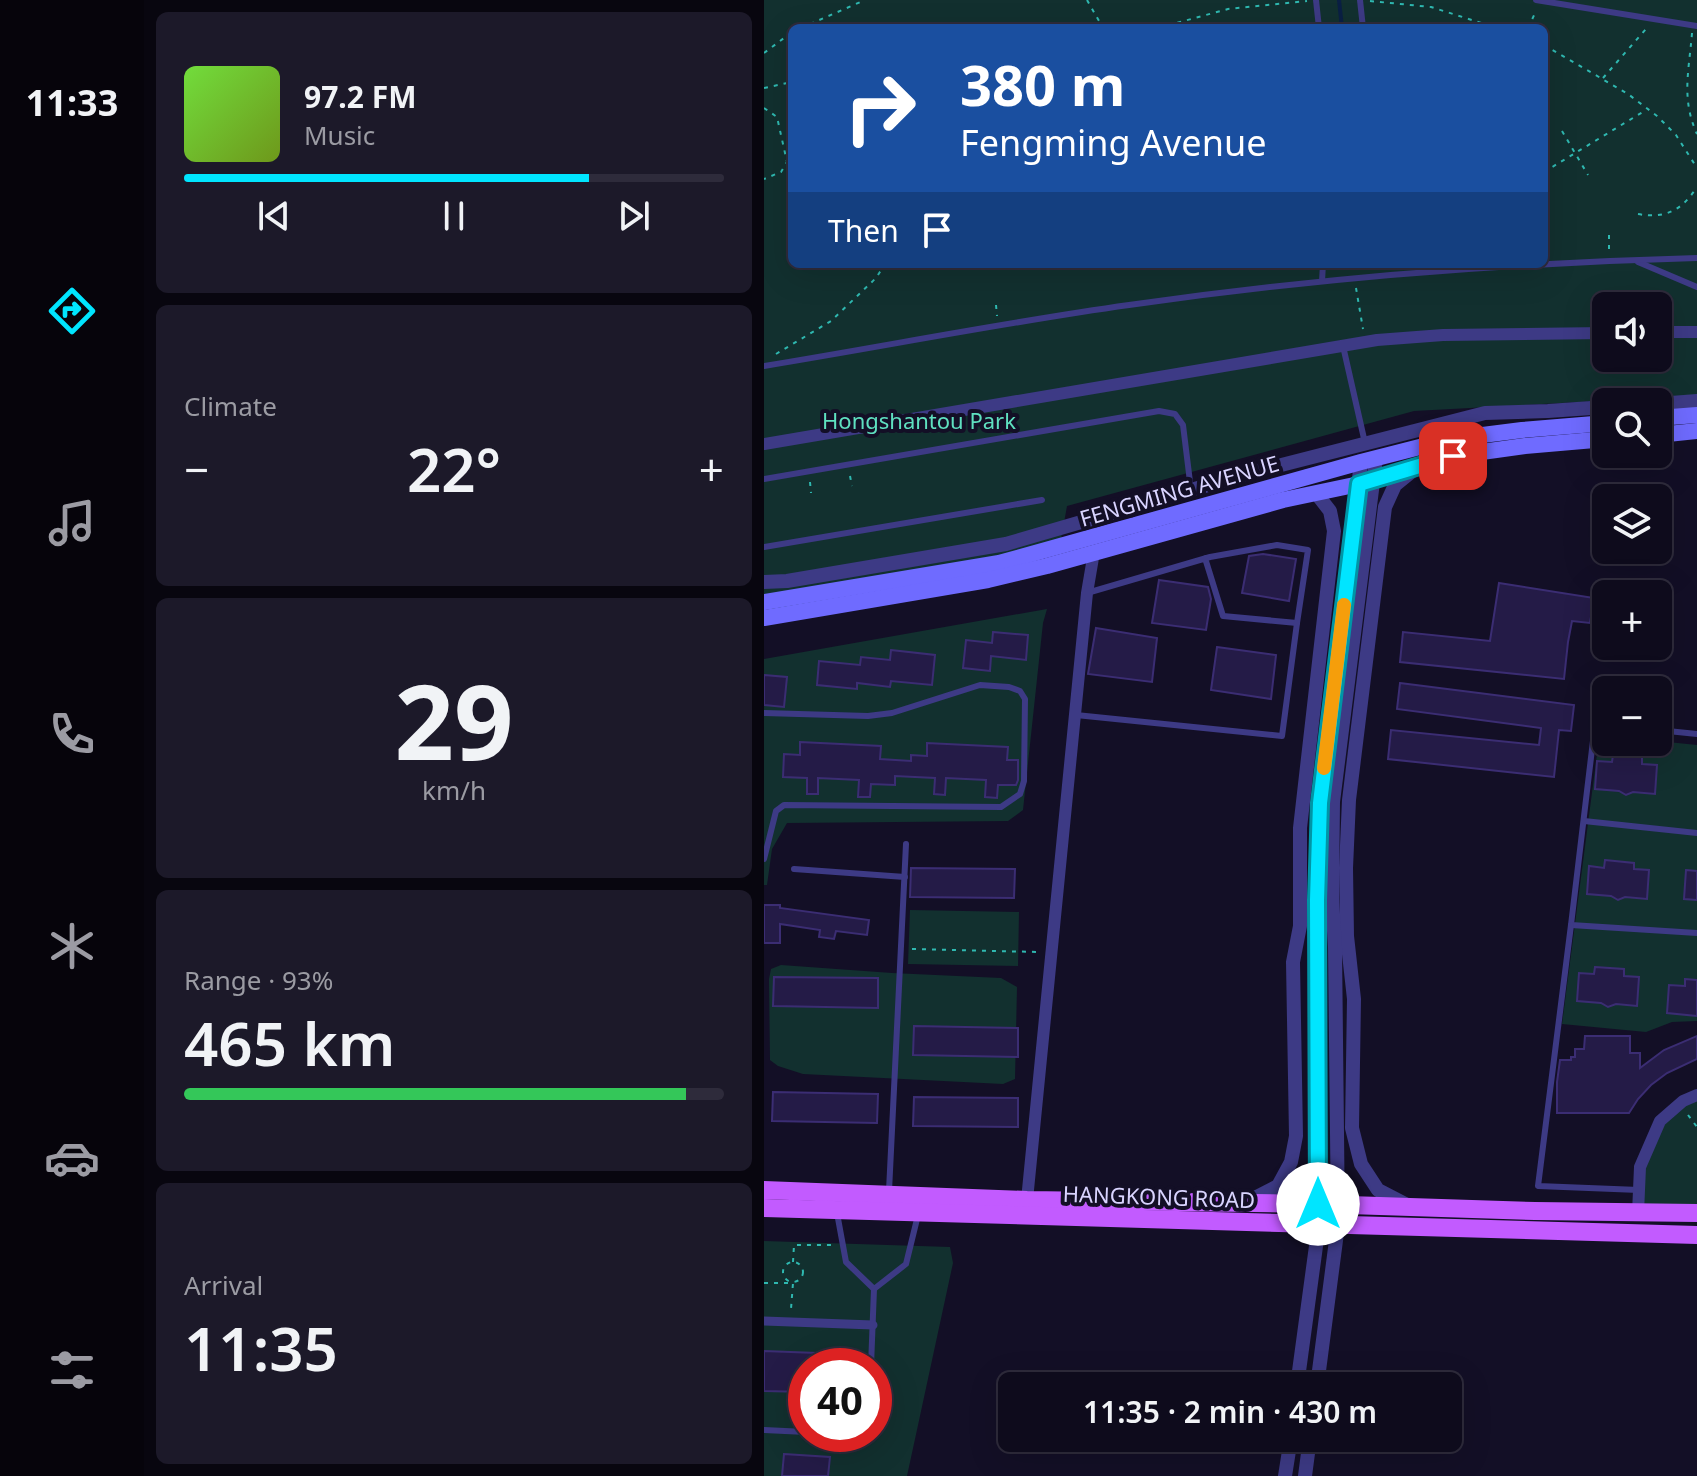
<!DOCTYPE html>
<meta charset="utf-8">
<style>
:root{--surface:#0e0b1c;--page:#1c1929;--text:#f1f3f6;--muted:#9b9ba3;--line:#2e2b3b;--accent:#00e5ff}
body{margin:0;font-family:"Noto Sans",sans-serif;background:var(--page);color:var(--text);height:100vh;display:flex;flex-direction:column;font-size:30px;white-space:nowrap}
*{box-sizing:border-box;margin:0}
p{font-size:26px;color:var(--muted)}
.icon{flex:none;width:44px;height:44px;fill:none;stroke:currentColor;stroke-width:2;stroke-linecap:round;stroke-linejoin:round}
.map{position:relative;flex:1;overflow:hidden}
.side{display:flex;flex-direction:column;gap:12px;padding:12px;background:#08060f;width:620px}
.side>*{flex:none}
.top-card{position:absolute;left:24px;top:24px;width:760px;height:244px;border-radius:12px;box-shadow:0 8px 32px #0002,0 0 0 2px var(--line);background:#1a4fa0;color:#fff;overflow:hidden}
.tools{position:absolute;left:828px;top:292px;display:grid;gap:16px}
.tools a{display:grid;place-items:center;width:80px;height:80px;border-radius:12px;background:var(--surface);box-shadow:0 8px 32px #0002,0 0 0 2px var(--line);font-size:40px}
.speed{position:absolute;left:24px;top:1348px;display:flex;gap:16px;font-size:40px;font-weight:700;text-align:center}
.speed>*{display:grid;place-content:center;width:104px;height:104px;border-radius:50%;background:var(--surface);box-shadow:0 8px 32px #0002,0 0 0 2px var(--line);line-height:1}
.speed .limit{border:12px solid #d22;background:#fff;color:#111}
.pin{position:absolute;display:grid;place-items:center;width:68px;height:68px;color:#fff;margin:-34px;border-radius:16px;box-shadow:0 4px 12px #0006}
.me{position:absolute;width:88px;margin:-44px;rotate:0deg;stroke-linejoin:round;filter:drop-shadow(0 0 6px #0008)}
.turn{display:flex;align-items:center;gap:28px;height:168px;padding:0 40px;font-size:36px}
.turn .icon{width:104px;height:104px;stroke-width:2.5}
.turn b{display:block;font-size:56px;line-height:68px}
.then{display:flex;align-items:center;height:76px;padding:0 40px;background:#0003;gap:16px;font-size:30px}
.big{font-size:60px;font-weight:600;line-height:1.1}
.side .widget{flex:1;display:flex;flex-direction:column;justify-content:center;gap:12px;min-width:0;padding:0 28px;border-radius:12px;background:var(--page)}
.side .dial{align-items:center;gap:0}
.dial b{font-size:104px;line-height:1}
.song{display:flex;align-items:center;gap:24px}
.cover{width:96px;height:96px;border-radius:12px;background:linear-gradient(135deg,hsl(100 70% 55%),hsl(80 70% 35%))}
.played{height:8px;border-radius:4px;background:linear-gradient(90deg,var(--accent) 75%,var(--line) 75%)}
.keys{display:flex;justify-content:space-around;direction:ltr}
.heat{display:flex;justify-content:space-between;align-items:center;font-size:44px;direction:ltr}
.charge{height:12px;border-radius:6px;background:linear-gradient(90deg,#34c759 93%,var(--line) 0)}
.trip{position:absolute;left:234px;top:1372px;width:464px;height:80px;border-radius:12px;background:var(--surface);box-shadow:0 8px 32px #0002,0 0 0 2px var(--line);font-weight:600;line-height:80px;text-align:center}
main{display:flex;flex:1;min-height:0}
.tabs{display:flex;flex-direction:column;width:144px;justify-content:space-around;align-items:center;background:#06040b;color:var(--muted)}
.tabs .icon{width:56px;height:56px}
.tabs .selected{color:var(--accent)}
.tabs b{font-size:36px;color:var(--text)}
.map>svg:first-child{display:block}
</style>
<main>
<nav class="tabs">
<b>11:33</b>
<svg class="icon selected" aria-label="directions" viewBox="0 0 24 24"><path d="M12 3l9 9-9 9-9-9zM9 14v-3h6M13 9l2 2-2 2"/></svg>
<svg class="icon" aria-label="music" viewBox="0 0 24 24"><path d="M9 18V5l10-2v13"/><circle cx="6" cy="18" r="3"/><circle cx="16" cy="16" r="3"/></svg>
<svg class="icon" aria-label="phone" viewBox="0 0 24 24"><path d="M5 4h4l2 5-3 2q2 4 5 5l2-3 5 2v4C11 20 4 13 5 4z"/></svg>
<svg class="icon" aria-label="climate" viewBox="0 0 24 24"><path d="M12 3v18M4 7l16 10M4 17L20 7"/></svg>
<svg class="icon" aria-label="car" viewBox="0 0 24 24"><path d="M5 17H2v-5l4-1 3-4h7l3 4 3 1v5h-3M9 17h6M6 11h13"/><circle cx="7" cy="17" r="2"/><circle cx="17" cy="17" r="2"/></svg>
<svg class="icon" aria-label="filters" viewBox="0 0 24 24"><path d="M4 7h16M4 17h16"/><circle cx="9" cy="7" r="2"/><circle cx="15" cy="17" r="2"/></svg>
</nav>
<section class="side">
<div class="widget">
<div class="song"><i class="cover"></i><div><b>97.2 FM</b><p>Music</p></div></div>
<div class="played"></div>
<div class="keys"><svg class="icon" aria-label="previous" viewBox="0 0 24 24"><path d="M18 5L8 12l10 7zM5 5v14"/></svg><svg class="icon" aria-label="pause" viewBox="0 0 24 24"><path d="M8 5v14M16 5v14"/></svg><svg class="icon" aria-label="next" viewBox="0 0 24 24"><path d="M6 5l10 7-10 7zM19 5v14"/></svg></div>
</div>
<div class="widget"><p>Climate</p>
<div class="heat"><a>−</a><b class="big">22°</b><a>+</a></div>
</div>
<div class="widget dial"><b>29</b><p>km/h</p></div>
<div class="widget"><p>Range · 93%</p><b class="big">465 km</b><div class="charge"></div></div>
<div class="widget"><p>Arrival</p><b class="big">11:35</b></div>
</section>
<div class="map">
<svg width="933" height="1476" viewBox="0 0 933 1476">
<rect width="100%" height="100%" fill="#130f26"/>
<!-- green -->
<g fill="#12302f" fill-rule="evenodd">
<path d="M0,0h933v405l-63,-6 -220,12 -347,95 -7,39 -296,72zM28,28h752v236h-752zM842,306h52v52h-52z"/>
<path d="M283,609l-4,14 -20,187 -15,11 -221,2 -15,26 -5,36h-3v-226z"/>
<path d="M841,736l1,6 52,-1 39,4v276l-25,1 -26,10 -84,-8 35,-270 3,-11z"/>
<path d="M146,910l109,2 -1,54 -110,-2z"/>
<path d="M17,965l111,8 109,5 16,9 -2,92 -12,5 -200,-10 -25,-8 -8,-6 -1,-81 2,-10z"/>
<path d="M933,1095v118h-59l2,-46 20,-46z"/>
<path d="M0,1241l186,6 3,16 -46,213h-143zM42,1366h68v68h-68z"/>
</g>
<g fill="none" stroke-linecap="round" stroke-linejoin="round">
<!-- stream -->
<path stroke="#0a1f44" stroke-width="4" d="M575,0l3,28"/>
</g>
<!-- building -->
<g fill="#241b47" stroke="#3b2d73" stroke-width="2">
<path d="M499,554l33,5 -7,42 -47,-8 7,-37z"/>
<path d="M395,580l49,7 3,12 -5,31 -54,-7z"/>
<path d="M735,583l95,15 -4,25 -18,-2 -4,21 -4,37 -164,-17 3,-30 87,9z"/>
<path d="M332,628l61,10 -5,44 -64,-8z"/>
<path d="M229,632l35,3 -2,25 -35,-4 -1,15 -27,-3 3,-28 26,3z"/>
<path d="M453,647l59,8 -5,44 -60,-9z"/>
<path d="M127,650l44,5 -3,30 -41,-4 -1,6 -33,-4v6l-40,-4 2,-24 41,4 1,-8 29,3z"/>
<path d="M0,675l23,2 -3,30 -20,-2z"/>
<path d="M636,683l174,22 -3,26 -12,-1 -5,47 -166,-18 3,-29 148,15 2,-17 -144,-19z"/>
<path d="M36,742l81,4 -1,13 31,2v-6l16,1v-13l81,4 -1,13h11v20l-2,5h-18l-1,13 -12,-1 1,-17 -40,-2 -1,17 -11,-1 1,-16 -40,-2v9l-24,-1 -1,13h-12l1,-17 -41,-2v16h-11v-16l-24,-1 1,-23 16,1z"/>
<path d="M849,755l29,2v7l15,1 -2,29 -22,-2 -7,3 -7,-4 -24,-2 2,-28 15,1z"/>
<path d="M841,860l29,3v6l15,1 -2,29 -22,-2 -7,3 -7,-4 -24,-2 2,-28 15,2z"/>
<path d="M147,868l104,1 -1,29 -104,-1z"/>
<path d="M922,870l11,1v29l-13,-1z"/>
<path d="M0,905h16v3l89,12 -2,15 -31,-4 -2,8 -15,-2 1,-7 -40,-6v19h-16z"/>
<path d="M831,967l29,2v7l15,1 -2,29 -21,-2 -8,3 -7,-4 -24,-2 2,-28 15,1z"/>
<path d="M10,977l104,1v30l-105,-2z"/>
<path d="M921,979l12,1v36l-30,-3 2,-28 16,1z"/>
<path d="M150,1026l104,2v29l-105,-2z"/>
<path d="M821,1036h45v17h10v15l24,-18 33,-14v23l-30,14 -16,12 -13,14 -9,14h-72v-31l3,-22h11v-3h4v-8h9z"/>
<path d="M9,1092l105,2 -1,29 -105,-2z"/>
<path d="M150,1097l104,1v29l-105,-1z"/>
<path d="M0,1351l80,3 -1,12h-37v26l-42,-1z"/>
<path d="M20,1454l46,3 -2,19h-46z"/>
</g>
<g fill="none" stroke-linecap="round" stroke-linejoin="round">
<!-- path -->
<g stroke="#2fb8b0" stroke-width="2" stroke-dasharray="4 6" stroke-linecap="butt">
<path d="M323,0l16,28"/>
<path d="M606,1l61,6 66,21"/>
<path d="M37,28l64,-28"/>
<path d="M394,28l70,-19 79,-8"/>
<path d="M764,28l8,-17"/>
<path d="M928,33c-3,38 -11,66 5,101"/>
<path d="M780,45l84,49 29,22 19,19 21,33"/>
<path d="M0,53l28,-21"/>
<path d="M839,78l43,-49"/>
<path d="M0,88l28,-6"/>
<path d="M0,108l13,9 10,45 -6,10 -17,7"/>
<path d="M798,131l26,44"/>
<path d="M780,172l102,-62"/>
<path d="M874,214c28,5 44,-4 59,-27"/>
<path d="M845,235v15"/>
<path d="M592,288l7,41"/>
<path d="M232,305l1,11"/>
<path d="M12,354l55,-33 45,-43 9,-14"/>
<path d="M86,476l2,10"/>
<path d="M46,482l1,11"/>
<path d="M148,949l126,3"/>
<path d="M924,1115l9,12"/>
<circle cx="29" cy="1272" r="10"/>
<path d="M29,1262l1,-17h37"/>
<path d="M0,1283h29l-2,26"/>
</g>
<!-- service -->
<g stroke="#3d3a85" stroke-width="6">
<path d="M552,0l3,28"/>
<path d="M596,0l3,28"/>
<path d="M772,0l161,26"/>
<path d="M874,262l59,25"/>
<path d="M558,281l1,-17"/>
<path d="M579,346l22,97"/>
<path d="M0,366c122,-20 243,-44 365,-61 188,-27 378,-42 568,-47"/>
<path d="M0,479l395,-68 16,3 8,11 8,65"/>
<path d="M0,547l278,-47"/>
<path d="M323,593l123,-36 67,-12 31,5 -11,73 -74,-7 -18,-58"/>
<path d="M0,713l104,3 24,-3 88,-28 29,2 11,4 5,8 -1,82 -4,13 -19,13 -217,-2 -8,6 -12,48"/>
<path d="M312,715l206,21 15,-113"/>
<path d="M842,725l-11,-1 -24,201 126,8"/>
<path d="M894,730l39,4"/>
<path d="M820,821l113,12"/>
<path d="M30,869l111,8"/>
<path d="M807,925l-33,261 101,4"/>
<path d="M125,1191l17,-347"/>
<path d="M73,1213l9,49 28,27 32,-25 12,-49"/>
<path d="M107,1366l3,-77"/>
<path d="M0,1430l42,2"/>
<path d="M64,1434l39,3v-3"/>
</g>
<!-- pedestrian -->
<path stroke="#3d3a85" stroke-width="9" d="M0,1321l109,4"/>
<!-- minor -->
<g stroke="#3d3a85" stroke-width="12">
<path d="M894,332h39"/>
<path d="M0,444l613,-104 66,-5 163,-2"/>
<path d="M263,1200l60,-607 7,-41"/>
<path d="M874,1213l2,-46 20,-46 23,-20 14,-6"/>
</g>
<!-- tertiary -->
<g stroke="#3d3a85" stroke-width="14">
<path d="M894,404l39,-3"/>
<path d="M0,582l23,-1 219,-37 240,-70 239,-61 63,-2 58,-4"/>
<path d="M483,1202l31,-16 13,-24 5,-26 -3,-174 7,-36v-98l34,-297 -4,-20 -14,-18"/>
<path d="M643,1205l-29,-15 -17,-26 -9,-36 2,-129 -7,-63 -1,-68 3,-68 36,-293 10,-22 21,-17"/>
<path d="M533,1386l22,-162 -2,-324 3,-97 41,-341"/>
<path d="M553,1386l21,-161 -3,-278 -3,-49 1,-96 43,-344"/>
<path d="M521,1476l6,-38"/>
<path d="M541,1476l5,-38"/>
</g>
<!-- secondary -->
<g stroke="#6f6bff" stroke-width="16">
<path d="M894,418l39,-3"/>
<path d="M894,435l39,-4"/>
<path d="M0,602l235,-39 362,-101 90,-23 71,-9 84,-7"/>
<path d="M0,618l224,-38 59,-14 236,-66 76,-16 94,-28 72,-10 81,-7"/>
</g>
<!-- primary -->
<g stroke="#c25bff" stroke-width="18">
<path d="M0,1190l263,10 291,4 217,7 162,2"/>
<path d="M0,1208l933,27"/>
</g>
</g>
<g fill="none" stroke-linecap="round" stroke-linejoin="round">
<defs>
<path id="route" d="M554,1204l-1,-304 3,-97 39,-319 94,-28"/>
</defs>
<!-- route casing -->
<use href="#route" stroke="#0095a6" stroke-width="20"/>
<!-- route -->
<use href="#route" stroke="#00e5ff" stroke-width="14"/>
<!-- slow -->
<path stroke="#f59e0b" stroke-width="14" d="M560,768l20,-163"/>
</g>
<g text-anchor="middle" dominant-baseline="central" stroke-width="8" stroke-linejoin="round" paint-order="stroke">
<!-- park labels -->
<g font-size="22" fill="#5fe0c0" stroke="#130f26">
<text x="155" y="420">Hongshantou Park</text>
</g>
<!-- street labels -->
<g font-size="22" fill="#d9d4ff" stroke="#130f26">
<text transform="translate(415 490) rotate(-16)">FENGMING AVENUE</text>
<text transform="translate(395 1196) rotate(2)">HANGKONG ROAD</text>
</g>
</g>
</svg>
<div class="tools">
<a><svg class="icon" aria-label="sound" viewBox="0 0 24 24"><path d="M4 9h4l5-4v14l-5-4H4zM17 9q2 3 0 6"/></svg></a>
<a><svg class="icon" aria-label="search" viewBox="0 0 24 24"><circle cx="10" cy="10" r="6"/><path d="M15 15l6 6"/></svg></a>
<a><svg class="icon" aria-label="layers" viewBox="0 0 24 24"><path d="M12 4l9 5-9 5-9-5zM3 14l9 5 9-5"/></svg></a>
<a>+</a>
<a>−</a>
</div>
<div class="speed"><div class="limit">40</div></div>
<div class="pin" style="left:689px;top:456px;background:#d93025"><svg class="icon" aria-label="arrive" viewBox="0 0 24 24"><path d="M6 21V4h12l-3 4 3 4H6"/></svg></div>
<svg class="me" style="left:554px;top:1204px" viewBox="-20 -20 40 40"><circle r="19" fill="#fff"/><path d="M0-13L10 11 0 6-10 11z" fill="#00e5ff"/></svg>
<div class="trip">11:35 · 2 min · 430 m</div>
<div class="top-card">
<div class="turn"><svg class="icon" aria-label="right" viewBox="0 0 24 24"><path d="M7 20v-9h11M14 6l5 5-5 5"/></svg><div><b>380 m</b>Fengming Avenue</div></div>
<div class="then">Then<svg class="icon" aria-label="arrive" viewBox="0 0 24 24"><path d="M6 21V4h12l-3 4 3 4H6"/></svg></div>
</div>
</div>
</main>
